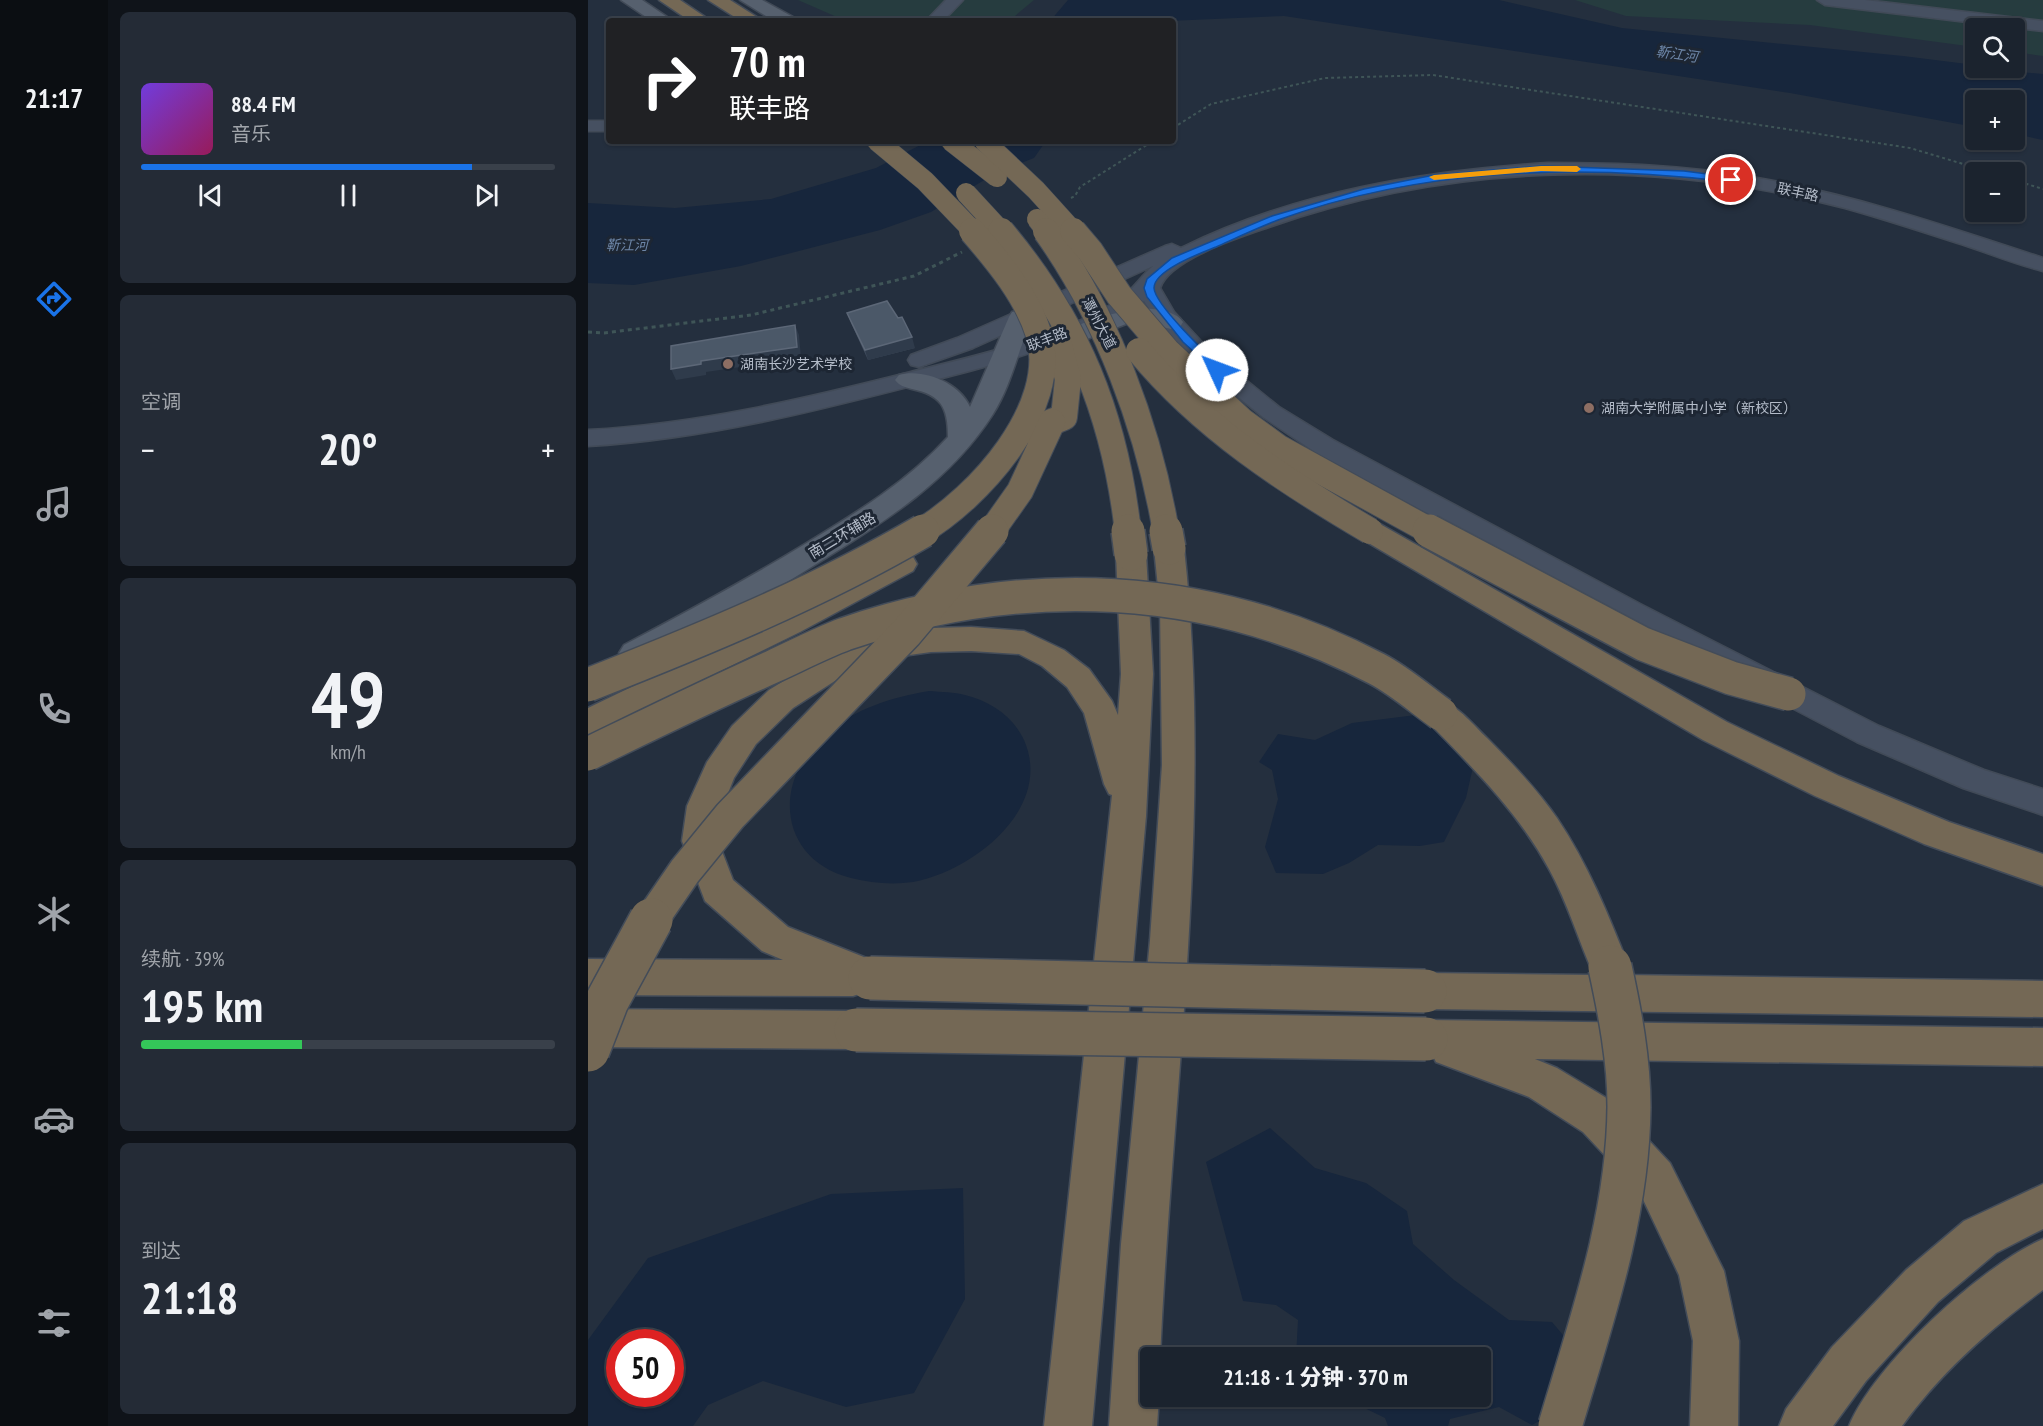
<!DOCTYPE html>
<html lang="zh">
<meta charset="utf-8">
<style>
:root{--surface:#1b232e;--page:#242b36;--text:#f1f3f6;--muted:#a0a4aa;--line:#39404a;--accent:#1a73e8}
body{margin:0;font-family:"PT Sans Narrow","Noto Sans SC",sans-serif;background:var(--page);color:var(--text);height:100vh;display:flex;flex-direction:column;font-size:22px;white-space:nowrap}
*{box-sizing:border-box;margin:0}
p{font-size:20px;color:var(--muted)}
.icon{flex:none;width:33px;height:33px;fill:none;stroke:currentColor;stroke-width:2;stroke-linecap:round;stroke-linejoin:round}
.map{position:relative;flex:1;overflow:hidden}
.sheet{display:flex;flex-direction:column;gap:12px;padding:12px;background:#0f1319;width:480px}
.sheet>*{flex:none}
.top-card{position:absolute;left:18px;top:18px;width:570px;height:126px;border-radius:6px;box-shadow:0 2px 4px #0004,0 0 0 2px var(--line);background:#202124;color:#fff;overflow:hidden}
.tools{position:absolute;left:1377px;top:18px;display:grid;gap:12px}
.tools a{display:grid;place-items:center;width:60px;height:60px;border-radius:6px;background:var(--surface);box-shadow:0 2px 4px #0004,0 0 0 2px var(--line);font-size:30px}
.speed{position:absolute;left:18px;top:1329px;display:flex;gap:12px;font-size:30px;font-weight:700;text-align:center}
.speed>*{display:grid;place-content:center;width:78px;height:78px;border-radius:50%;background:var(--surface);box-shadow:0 2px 4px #0004,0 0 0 2px var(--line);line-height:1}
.speed .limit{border:9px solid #d22;background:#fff;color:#111}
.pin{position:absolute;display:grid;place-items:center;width:51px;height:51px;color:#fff;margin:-26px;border:3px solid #fff;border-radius:50%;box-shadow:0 2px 6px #0007}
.me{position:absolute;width:66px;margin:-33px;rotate:313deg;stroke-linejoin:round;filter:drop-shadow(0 0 4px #0008)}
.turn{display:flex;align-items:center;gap:21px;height:126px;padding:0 24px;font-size:27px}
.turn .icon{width:78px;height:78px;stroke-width:2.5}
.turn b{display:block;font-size:42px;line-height:51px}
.big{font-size:45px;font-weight:800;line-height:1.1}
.sheet .card{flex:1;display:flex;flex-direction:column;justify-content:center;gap:9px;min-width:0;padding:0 21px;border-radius:9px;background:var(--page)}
.sheet .dial{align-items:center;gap:0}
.dial b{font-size:78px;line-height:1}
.song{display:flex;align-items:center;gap:18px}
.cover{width:72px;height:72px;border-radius:9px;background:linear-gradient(135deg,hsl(260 70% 55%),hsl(330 70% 35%))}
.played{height:6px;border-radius:3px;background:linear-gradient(90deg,var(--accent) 80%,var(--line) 80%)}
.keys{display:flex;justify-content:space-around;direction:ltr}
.heat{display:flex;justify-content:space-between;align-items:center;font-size:33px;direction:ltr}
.charge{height:9px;border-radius:4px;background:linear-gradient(90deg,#34c759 39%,var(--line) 0)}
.trip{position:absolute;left:552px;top:1347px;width:351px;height:60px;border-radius:6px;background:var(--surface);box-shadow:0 2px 4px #0004,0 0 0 2px var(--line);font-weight:800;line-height:60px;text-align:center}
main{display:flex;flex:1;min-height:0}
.tab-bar{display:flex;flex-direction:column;width:108px;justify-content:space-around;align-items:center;background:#0b0e12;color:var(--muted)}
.tab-bar .icon{width:42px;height:42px}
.tab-bar .selected{color:var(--accent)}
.tab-bar b{font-size:27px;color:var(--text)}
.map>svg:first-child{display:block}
</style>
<main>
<nav class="tab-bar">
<b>21:17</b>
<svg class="icon selected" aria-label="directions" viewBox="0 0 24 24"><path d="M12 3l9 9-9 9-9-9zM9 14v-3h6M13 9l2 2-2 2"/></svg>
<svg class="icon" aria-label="music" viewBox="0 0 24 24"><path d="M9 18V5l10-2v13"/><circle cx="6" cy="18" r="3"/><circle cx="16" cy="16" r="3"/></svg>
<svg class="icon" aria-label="phone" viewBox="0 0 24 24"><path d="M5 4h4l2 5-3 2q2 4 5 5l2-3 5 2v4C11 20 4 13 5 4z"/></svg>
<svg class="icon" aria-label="climate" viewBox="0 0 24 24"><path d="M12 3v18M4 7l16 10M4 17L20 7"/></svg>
<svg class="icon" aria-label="car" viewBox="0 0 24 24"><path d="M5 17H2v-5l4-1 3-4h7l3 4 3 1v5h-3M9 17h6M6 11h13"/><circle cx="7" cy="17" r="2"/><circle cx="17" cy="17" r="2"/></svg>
<svg class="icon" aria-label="filters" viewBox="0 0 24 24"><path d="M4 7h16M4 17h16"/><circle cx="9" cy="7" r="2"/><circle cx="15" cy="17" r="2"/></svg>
</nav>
<section class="sheet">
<div class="card">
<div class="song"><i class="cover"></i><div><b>88.4 FM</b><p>音乐</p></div></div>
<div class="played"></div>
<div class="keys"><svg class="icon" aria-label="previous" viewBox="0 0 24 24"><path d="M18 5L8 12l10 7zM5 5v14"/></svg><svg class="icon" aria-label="pause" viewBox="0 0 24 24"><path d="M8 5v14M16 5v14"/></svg><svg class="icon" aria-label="next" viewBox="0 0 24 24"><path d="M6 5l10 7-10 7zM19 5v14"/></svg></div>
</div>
<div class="card"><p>空调</p>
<div class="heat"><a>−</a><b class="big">20°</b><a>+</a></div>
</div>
<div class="card dial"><b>49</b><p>km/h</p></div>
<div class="card"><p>续航 · 39%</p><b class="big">195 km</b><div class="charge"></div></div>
<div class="card"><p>到达</p><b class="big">21:18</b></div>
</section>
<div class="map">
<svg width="1455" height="1426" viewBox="0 0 1455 1426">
<rect width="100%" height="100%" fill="#242f3e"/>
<!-- green -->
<g fill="#263c3f">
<path d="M210,0h236l-25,21h-163z"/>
<path d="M987,0h468v56l-28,-4 -1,-24h-38l-1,19 -165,-22 -184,-9z"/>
</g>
<!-- water -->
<g fill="#17263c" fill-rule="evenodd">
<path d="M480,0h431l123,28 281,28 72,9 1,3 67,6v66l-28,-6 -1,-34h-38l-1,27 -185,-34 -506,-77 -116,5h-118z"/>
<path d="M340,141h118l-12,17 -38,15 -65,39 -51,18 -139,36 -107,19 -46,-2v-80l87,5 96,-9 105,-31z"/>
<path d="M341,691c12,1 25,1 36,4 25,6 48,21 59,45 30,68 -51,131 -111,142 -21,3 -42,1 -62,-4 -74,-19 -79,-99 -25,-144 30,-26 64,-36 103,-43z"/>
<path d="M828,715l59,43 -9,40 -22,44 -24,4 -42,-1 -29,18 -26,11 -47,-1 -11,-26 13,-48 -6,-29 -13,-8 19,-28 37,6 37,-17z"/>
<path d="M682,1128l45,40 51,15 41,28 6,33 41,36 55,40 43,2 27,32 -7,49 -40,22 -33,-18 -49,12 -2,7h-60l-3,-8 -43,-21 138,-1v-38l-184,-1 2,-37 -22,-15 -33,-4 -37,-139z"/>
<path d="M375,1188l2,111 -51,94 -68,14 -83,-26 -55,24 -15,21h-105v-86l60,-82 183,-64zM82,1342v52h-50v-52z"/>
</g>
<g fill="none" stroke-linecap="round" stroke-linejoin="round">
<defs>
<g id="secondary">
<path d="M358,0h17l-20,21h-17z"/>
<path d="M1229,0h48l178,21v10l-218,-26z"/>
<rect x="0" y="121" width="21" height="10"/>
<path d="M960,163c70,0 140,2 209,15 98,17 192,49 286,80v13c-24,-6 -47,-15 -70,-23 -43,-14 -85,-28 -128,-40 -190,-50 -394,-46 -579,20 -27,9 -97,32 -106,60l14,24 36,39 69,56 54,33 309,165 237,121 105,44 59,19v26l-80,-27 -106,-46 -235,-123 -307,-167 -52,-35 -69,-56 -36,-39 -14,-21c-12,12 -28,18 -43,25 -49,22 -100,37 -151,50 -120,31 -238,63 -362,70v-16c110,-6 216,-31 323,-58 65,-16 149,-35 206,-71 15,-9 23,-24 36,-35l-180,82 -54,19 -8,-2 -3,-5 3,-5 46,-17 208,-92 7,-2 9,4c114,-56 241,-77 367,-85z"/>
</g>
<g id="primary">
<path d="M33,0h21l31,21h-21z"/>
<path d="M152,0h22l31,17 3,4h-22z"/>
<path d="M553,308c14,1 34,2 42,14l-3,5 -9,2 -30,-7 -15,2 -83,32 -9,-2 -3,-5 3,-5 64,-27z"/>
<path d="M433,310l9,2 3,5c-15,32 -21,67 -40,97 -42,66 -107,107 -172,147 -57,36 -116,69 -175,100l-11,4 -11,-4 -5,-8 5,-8c61,-32 122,-65 181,-101 51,-31 102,-62 143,-107 0,-30 -7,-42 -36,-48 -8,-2 -12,-3 -17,-9l4,-5c25,-7 60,8 71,32l39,-90 3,-5z"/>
</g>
<g id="highway">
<path d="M71,0h21l31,21h-21z"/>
<path d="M120,0h22l33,21h-22z"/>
<path d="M782,521l10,3 347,198 112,54 110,46 94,32v32l-119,-42 -109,-48 -112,-56 -343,-202 -4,-7 4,-7z"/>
<path d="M581,538l10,3 5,7c30,269 -12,540 -24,810h-10v38h9l-2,30h-48l12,-182 29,-304 12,-175 -2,-158 -6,-59 5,-7z"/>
<path d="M543,544l10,3 5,7 7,120 -7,142 -54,610h-48l68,-631 -3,-1 -5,-10 -20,-71 -17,-26 -25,-21 -23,-12 -48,-3 -40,1 -43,6 -47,19 -48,31 -37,36 -22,34 -11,28 -5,35 15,39 55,47 96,38 5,13 -5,13 -14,5 -8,-3 -9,3 -265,-1v-36l195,1 -21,-9 -57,-50 -23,-60 5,-35 20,-44 25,-36 37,-36 50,-31 54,-20 58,-11 40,-1 53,4 40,19 25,19 23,32 6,14 3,-41 -5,-120 5,-7z"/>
<path d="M314,554l11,3 4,7 -4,7 -113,61 -212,104v-28l190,-92 113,-59z"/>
<path d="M853,701c19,6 32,24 46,37 25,25 50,51 70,80 31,46 52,98 72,149l-4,8 418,6v36l-618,-8 -14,-5 -6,-13 6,-13 14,-5 169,2c-16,-35 -26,-72 -45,-106 -31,-57 -75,-100 -120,-146l-5,-9 5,-9z"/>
<path d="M0,1009l268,2 14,6 6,13 -6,13 -14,6 -268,-2z"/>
<path d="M838,1020l617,8v38l-508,-7 22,9 56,34 57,61 54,108 15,70 -1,85h-48l3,-85 -14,-66 -39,-82 -57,-61 -54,-35 -93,-35 -2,-4h-8l-14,-6 -6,-13 6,-13z"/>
<path d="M1455,1184v45l-47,24 -58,49 -72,79 -33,45h-54l7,-17 46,-62 74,-77 58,-49z"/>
<path d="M1455,1239v51c-53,39 -102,82 -141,136h-53c25,-61 133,-161 194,-187z"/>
</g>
</defs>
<!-- secondary casing -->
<use href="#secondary" stroke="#414a57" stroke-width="3"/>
<!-- primary casing -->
<use href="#primary" stroke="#414a57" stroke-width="3"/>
<!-- highway casing -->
<use href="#highway" stroke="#434c59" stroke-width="3"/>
<!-- path-far1 -->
<g stroke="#3f5557" stroke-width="2" stroke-dasharray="3 3" stroke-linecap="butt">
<path d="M585,128l38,-24 114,-26 108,-3 477,73 80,24"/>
<path d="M1426,180l29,9"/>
<path d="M483,198l4,-2 5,-9 73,-46"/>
</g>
<!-- path -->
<path stroke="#3f5557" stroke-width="3" stroke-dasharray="4 4" stroke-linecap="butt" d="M0,332l16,1 147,-18 163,-39 48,-24"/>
<!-- secondary -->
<use href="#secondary" fill="#465061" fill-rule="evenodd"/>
<!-- primary -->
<use href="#primary" fill="#56606e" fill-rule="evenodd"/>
<!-- highway -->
<use href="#highway" fill="#746855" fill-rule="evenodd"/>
<defs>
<g id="highway-bridge-far3">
<path d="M289,141l48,40 49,51"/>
<path d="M363,141l46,36"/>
<path d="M396,141l52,49 38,42"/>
<path d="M378,193l36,39"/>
<path d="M449,219l10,13"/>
</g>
<g id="highway-bridge-far2">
<path d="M413,231c76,90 114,185 127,301"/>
<path d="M458,231c61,85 103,199 120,301"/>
<path d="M485,231l17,20 29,44 48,56 75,70 37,27 153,84"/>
<path d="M551,351c64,77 146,130 231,180"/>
<path d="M452,437l12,-15 12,-5 4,-38 -11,-41"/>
<path d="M332,532c58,-34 140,-124 119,-197 -12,-39 -41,-74 -67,-104"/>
<path d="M403,532l29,-41 32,-69"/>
</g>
<g id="highway-bridge-far1">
<path d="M540,531l3,23"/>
<path d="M578,531l3,17"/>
<path d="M841,531l214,113 88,34 58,16"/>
<path d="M0,685c114,-45 229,-92 335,-154"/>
<path d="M0,754c62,-30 123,-60 186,-88 24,-11 47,-23 71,-32 179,-61 364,-53 532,35 23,12 43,30 64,45"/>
<path d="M62,922l35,-51 45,-55 176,-183 86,-102"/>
</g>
<g id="highway-bridge">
<path d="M282,978l555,13"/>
<path d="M268,1030l570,9"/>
<path d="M0,1050l19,-49 44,-81"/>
<path d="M972,1426c31,-104 68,-209 69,-319 0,-47 -9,-94 -19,-140"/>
</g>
</defs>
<!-- highway-bridge-far3 casing -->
<use href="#highway-bridge-far3" stroke="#434c59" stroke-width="21" stroke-linecap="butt"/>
<!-- highway-bridge-far2 casing -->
<use href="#highway-bridge-far2" stroke="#434c59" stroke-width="28" stroke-linecap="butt"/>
<!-- highway-bridge-far1 casing -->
<use href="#highway-bridge-far1" stroke="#434c59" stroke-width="36" stroke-linecap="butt"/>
<!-- highway-bridge casing -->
<use href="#highway-bridge" stroke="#434c59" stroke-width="46" stroke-linecap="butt"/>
<!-- highway-bridge-far3 -->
<use href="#highway-bridge-far3" stroke="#746855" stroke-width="20"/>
<!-- highway-bridge-far2 -->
<use href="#highway-bridge-far2" stroke="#746855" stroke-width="26"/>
<!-- highway-bridge-far1 -->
<use href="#highway-bridge-far1" stroke="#746855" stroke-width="33"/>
<!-- highway-bridge -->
<use href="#highway-bridge" stroke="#746855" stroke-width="43"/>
</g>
<!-- wall -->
<path fill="#3f4b5c" d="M259,313l68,35 -47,12 -17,-37z"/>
<!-- shaded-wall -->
<g fill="#2f3b4b">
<path d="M207,325l4,10 2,23 -95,14v3l-30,5 -5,-11z"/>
<path d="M324,337l3,11 -47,12 -3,-10z"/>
</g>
<!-- building -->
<g fill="#4b5868" stroke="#5c6777" stroke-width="1.5">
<path d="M299,301l11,17 4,-1 10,20 -47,13 -18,-37z"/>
<path d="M207,325l2,22 -96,14v3l-30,5v-23z"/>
</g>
<!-- route -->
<path fill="#1a73e8" stroke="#114b97" stroke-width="1.5" d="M953,166l143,5 47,6 5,3 -5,2c-152,-18 -307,-15 -453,38 -21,8 -42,18 -62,27 -15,6 -62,23 -62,41 1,17 54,67 67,79l2,3 -6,3 -34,-31 -36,-45 -3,-9 3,-9 25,-21 100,-42 92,-27 70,-14z"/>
<!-- slow -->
<path fill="#f59e0b" d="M953,166h36l4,3 -4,3 -36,-1 -107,9 -5,-3 5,-2z"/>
<!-- markers -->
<g fill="#8d6e63" stroke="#1d2633" stroke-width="2">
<circle cx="140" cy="364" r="6"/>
<circle cx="1001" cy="408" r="6"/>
</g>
<g text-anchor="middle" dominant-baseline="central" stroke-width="6" stroke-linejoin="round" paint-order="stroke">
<!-- far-water labels -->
<g font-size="14" font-style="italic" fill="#6d86a8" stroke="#1d2633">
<text transform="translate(1089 54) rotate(8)">靳江河</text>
<text x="39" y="245">靳江河</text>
</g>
<!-- far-street labels -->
<g font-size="14" fill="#b4bcc9" stroke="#1d2633">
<text transform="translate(1210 192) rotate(12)">联丰路</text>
<text transform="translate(511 323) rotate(62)">潭州大道</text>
<text transform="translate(459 339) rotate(-21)">联丰路</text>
</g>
<!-- far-poi labels -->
<g font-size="14" fill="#b4bcc9" stroke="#1d2633" text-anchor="start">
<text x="152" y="364">湖南长沙艺术学校</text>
<text x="1013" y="408">湖南大学附属中小学（新校区）</text>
</g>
<!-- street labels -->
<g font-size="15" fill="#b4bcc9" stroke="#1d2633">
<text transform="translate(254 535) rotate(-31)">南二环辅路</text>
</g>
</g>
</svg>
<div class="tools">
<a><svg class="icon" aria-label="search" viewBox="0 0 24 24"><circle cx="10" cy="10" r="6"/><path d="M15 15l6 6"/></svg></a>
<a>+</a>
<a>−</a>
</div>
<div class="speed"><div class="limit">50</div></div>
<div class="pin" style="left:1143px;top:180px;background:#d93025"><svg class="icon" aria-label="arrive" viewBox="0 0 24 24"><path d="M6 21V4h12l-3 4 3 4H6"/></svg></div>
<svg class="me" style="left:629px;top:370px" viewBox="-20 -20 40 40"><circle r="19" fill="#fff"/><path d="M0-13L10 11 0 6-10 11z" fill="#1a73e8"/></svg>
<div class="trip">21:18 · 1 分钟 · 370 m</div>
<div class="top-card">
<div class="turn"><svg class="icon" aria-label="right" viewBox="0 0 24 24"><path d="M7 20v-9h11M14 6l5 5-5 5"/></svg><div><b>70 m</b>联丰路</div></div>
</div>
</div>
</main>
